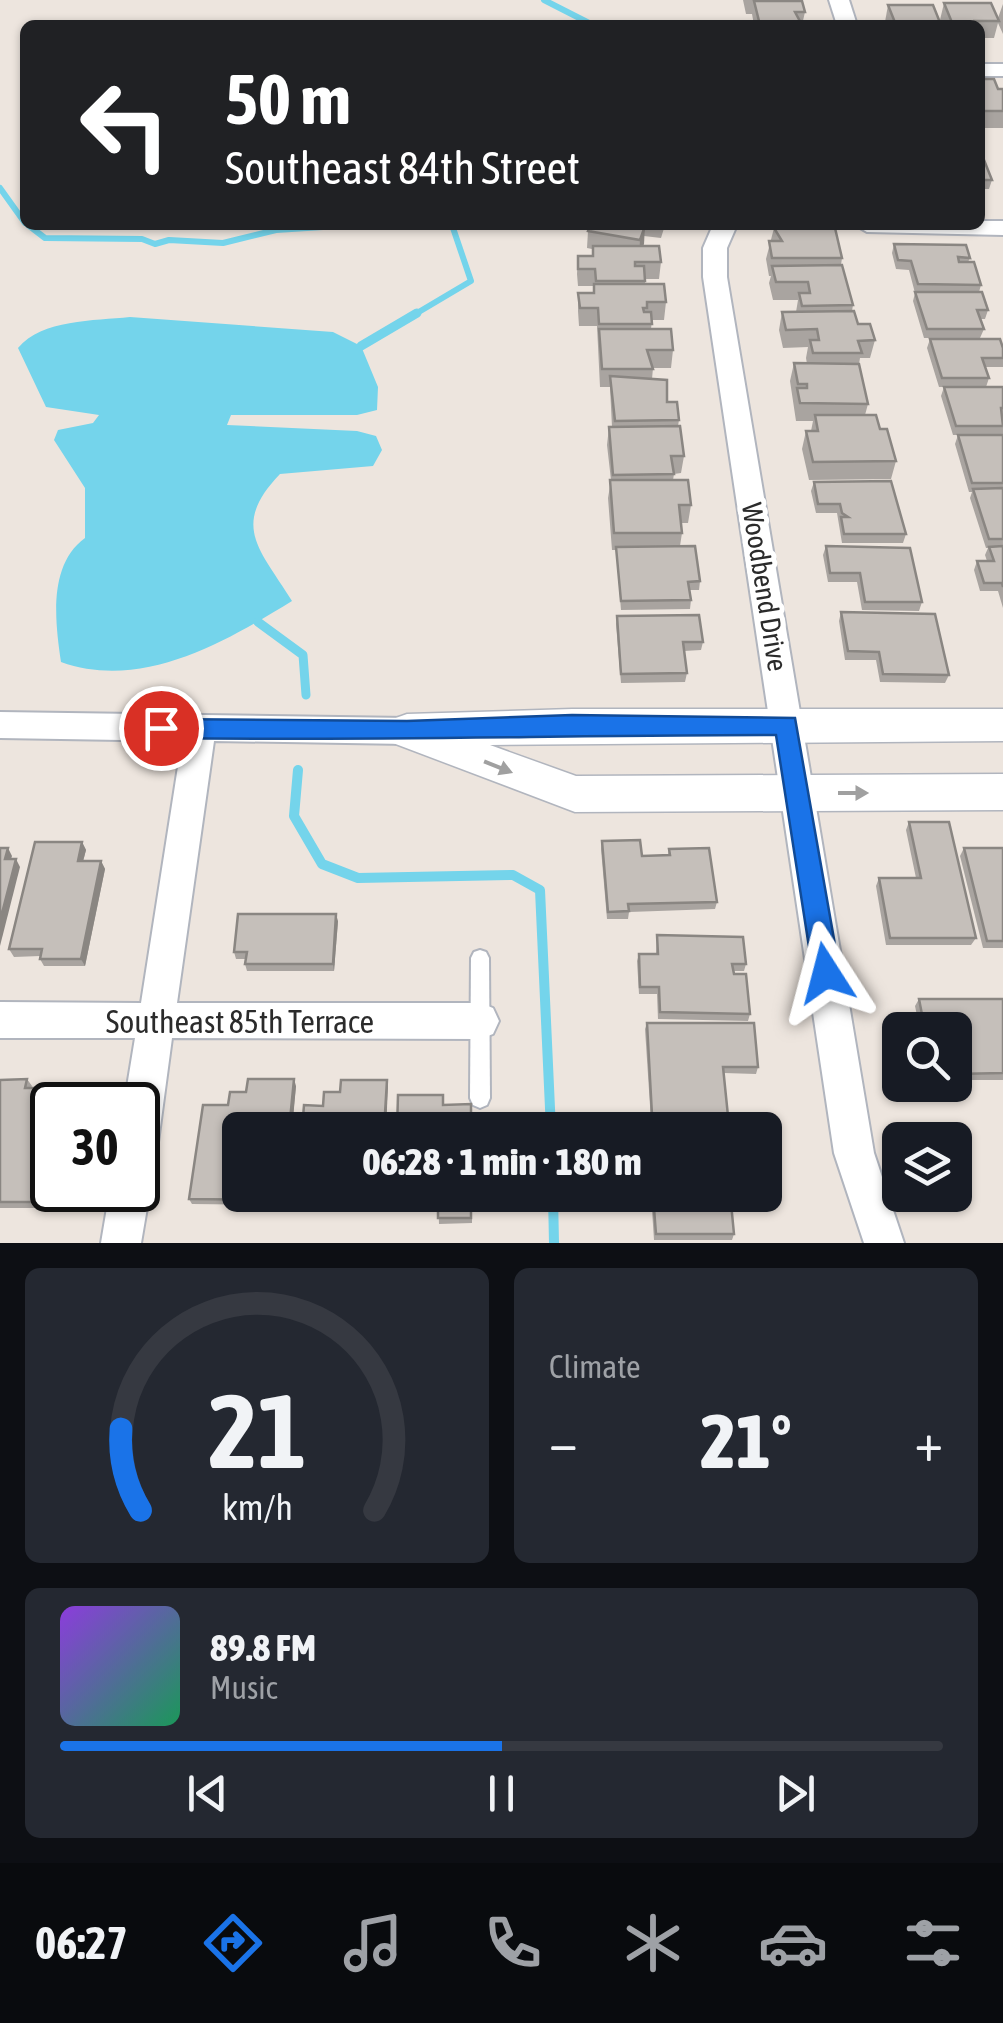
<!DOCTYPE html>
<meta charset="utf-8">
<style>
:root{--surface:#171b24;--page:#242831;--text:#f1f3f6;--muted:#9ea1a6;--line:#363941;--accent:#1a73e8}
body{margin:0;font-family:"Asap Condensed",sans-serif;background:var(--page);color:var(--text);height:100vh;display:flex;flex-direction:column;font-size:38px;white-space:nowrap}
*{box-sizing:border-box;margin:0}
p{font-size:32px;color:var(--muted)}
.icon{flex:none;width:55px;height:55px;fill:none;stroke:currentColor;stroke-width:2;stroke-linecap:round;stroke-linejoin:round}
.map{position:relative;height:1243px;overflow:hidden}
.details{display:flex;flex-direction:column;gap:25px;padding:25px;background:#0d0f14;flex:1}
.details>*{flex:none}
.banner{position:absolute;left:20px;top:20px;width:965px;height:210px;border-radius:15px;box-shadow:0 2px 8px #0004;background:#202124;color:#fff;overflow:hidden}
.buttons{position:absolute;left:882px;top:1012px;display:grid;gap:20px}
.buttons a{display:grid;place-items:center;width:90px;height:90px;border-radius:15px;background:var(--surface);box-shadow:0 2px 8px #0004;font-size:50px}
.speed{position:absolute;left:30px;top:1082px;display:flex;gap:20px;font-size:50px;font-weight:700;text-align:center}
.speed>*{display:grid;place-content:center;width:130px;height:130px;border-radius:50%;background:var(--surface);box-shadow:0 2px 8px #0004;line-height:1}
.speed .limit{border:5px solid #111;border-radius:15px;background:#fff;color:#111}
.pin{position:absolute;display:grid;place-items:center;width:85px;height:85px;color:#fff;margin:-42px;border:5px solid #fff;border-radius:50%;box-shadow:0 2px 10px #0007}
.me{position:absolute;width:110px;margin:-55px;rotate:351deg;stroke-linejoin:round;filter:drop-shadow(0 0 8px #0008)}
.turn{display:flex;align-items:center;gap:35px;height:210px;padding:0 40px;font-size:45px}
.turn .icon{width:130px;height:130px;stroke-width:2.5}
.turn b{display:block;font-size:70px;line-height:85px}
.big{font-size:75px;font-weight:800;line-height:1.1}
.details .tile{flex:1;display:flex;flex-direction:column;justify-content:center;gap:15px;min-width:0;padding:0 35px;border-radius:15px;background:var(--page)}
.details .dial{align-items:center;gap:0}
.dial svg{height:260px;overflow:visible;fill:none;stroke:var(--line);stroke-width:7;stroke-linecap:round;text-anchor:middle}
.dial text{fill:var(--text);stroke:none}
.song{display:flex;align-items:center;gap:30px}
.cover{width:120px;height:120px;border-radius:15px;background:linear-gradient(135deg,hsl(270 70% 55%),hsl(150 70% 35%))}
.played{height:10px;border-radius:5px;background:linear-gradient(90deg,var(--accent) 50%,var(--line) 50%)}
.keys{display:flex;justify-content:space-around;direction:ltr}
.heat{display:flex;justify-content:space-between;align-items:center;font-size:55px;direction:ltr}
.details .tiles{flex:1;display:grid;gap:25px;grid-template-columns:1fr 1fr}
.tile:last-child{grid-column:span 2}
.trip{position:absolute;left:222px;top:1112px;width:560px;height:100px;border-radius:15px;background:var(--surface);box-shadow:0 2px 8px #0004;font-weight:800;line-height:100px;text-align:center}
.tab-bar{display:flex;height:160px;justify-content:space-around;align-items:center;background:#090b0e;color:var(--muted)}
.tab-bar .icon{width:70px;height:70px}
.tab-bar .current{color:var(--accent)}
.tab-bar b{font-size:45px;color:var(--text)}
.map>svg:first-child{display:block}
</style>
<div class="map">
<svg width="1003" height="1243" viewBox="0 0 1003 1243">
<rect width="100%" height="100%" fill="#ede5de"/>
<!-- water -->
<path fill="#74d4eb" d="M130,317l203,15 28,14 17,41 -1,23 -20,5h-126l-4,10 130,6 19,5 6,14 -9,16 -93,8c-50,52 -20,75 12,127 -67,41 -150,90 -231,61 -6,-41 -13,-97 24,-124v-50l-31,-48 4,-10 35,-7 6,-8 -53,-8 -28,-59c24,-29 76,-27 112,-31z"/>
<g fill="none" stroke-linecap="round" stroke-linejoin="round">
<!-- stream-far2 -->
<g stroke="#74d4eb" stroke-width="6">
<path d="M544,0l49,25"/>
<path d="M0,188l25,35"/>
<path d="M28,225l17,13 97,1 13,5 14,-4 54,3 53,-13 78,-5"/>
<path d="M412,316l59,-35 -19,-56"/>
</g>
<!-- stream-far1 -->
<g stroke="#74d4eb" stroke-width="9">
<path d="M361,346l56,-33"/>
<path d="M258,622l45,33 3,40"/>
</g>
<!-- stream -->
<g stroke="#74d4eb" stroke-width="10">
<path d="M298,770l-4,46 28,48 36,14 155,-3 27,15 11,240"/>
<path d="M553,1195l1,48"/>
</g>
<defs>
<path id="service" d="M480,950l6,2 3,6 1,140 -3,7 -7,3 -7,-3 -3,-7 1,-140 3,-6z"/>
<g id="minor">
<path d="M829,0h20l8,25h-20z"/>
<rect x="980" y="64" width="23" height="12"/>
<path d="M980,221h23v14l-136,-3 -12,-7h125z"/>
<path d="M713,225h24l-10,23v29l147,876 30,90h-40l-30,-90 -131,-876v-29z"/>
<path d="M0,712l407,6 11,4 5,9 -5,9 -11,4 -193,-3 -37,262h303l13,5 6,13 -6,13 -13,5 -308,-1 -14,104 -6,14 -14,5v-56h-14l11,-67h-135v-36l141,1 41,-262 -182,-3z"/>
<path d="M138,1173l6,3 6,14 -9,53h-40l9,-53h28z"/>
</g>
<path id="tertiary" d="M572,709h431v32l-513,4 86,31 427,-2v36l-428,2 -182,-69 -6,-12 6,-12 14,-5z"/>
</defs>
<!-- service casing -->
<use href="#service" stroke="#b1b5be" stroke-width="4"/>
<!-- minor casing -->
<use href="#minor" stroke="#b1b5be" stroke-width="4"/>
<!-- tertiary casing -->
<use href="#tertiary" stroke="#b1b5be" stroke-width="3"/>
<!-- service -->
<use href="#service" fill="#fff" fill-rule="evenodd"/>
<!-- minor -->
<use href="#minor" fill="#fff" fill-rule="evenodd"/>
<!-- tertiary -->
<use href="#tertiary" fill="#fff" fill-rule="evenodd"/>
</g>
<!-- wall -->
<g fill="#a9a4a0">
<path d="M743,0h54l8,12 -3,13h-48l-2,-11h-6z"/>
<path d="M944,3l54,15 5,-14v30l-5,-11 -4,15h-14v-13h-38l-2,-5z"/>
<path d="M888,5l53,20h-55l-1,-3z"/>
<path d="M980,79l18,10h5v39h-23z"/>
<path d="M980,150l12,30 -3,9h-9z"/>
<path d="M590,225h75l-4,13 -17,-2 -1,10 18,16 -2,17h-14v5l21,18 -2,18h-12l-1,9 22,21 -2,18h-18l-1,11 27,41 -1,6 6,30 -3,17 -7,1 -1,6 18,25 -3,18h-8l2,10 -2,13 20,35 -1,9h-9l1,10 -1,9 -69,1 -5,-60h-4l-4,-52 3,-18 -4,-35 2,-18h3l-2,-40h-10l-3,-61h-18l-1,-15v-18h15l1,-7h-16l-1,-12 1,-18h14v-7l-5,-1 1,-17z"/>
<path d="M774,228l68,30 -1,7 12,40 -1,6 6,13 17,16 -5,18h-10l-1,6 9,40 -3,11 15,14 16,32 -5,18 -82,1 -7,-31 4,-18h5l2,-10h-17l-6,-40 4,-18 13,1 -1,-6 2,-11 -25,1 -4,-18 3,-18h14l2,-12h-25l-4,-17 2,-7h-2l-3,-17z"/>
<path d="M894,244l76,14 -2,4 13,23 -2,7 9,18 -3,9h-5l4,10 -4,9h-56l-11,-37 2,-8 -6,-23 -13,-1 -4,-16z"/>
<path d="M930,339l73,9v19h-18l4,11 -3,9h17v221l-5,-17h-18l-6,-21 3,-9h10l-2,-6 3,-7h-2l-16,-50 2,-6h-3l-14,-48 3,-9h-5l-12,-39 3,-9h36h-41l-12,-39z"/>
<path d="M814,482l92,52 -3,9h-61l-5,-30h-21l-5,-22z"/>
<path d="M826,546l96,56 -3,9 -57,-1 -5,-28h-29l-5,-27z"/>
<path d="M841,612l108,63 -4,8 -65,-1 -4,-22h-31l-6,-39z"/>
<path d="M617,616l86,26 -2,8 -17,1 3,22 -2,9 -64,1 -5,-59z"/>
<path d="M909,822l67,116 -5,7h-85l-10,-59 3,-8h37l-10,-48z"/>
<path d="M602,841l40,15 26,-1 1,-6 48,53 -2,7 -86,3 -1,7h-21l-6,-70z"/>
<path d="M82,842l4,8 -3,11h18l4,8 -20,97h-41l-4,-7v-3l-26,1 -5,-8z"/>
<path d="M964,848h39v100h-20l-23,-92z"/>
<path d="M338,921l-4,50h-87l-2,-7 1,-5h-10l-2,-7z"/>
<path d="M657,935l89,29 -2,7h-10l16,43 -2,7 -90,-2 -1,-25h-18l-2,-33 2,-7h17z"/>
<path d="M919,999h84v81h-48v-50h-35l-5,-24z"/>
<path d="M647,1023l111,44 -2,7 -32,-1 4,43 -2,7 -75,-2 -6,-92z"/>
<path d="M27,1079l5,7 -1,2 42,7 -21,113h-52v-128z"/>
<path d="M296,1086l-12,119 -92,-1 -3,-5 39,-94 18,-13z"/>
<path d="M649,1126h116l8,66 -3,5h-28v6l-2,6h-8l2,25 -2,6h-78l-3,-45h114v-65h-117z"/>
<path d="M297,1195h85l-1,11 -82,-5z"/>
<path d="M395,1195h77v28l-33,1 -1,-28 -42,1z"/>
</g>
<!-- shaded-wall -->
<g fill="#8a8682">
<path d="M645,226l-1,18 -5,13 1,-17z"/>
<path d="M82,842l4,8 -5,19 -3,-8z"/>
<path d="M8,848l4,8 -3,10 -4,-7z"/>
<path d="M16,859l4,8 -20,79v-25z"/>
<path d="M101,861l4,8 -20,97 -4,-7z"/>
<path d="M336,914l2,7 -4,50 -1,-7z"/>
<path d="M294,1079l2,7 -4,44h-3z"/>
<path d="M387,1080l1,6 -2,44h-2z"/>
<path d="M69,1088l4,7 -2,10h-5z"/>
<path d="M52,1174v16h3l-3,18 -5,-6z"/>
</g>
<!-- building -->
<g fill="#c5bfba" stroke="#8a8682" stroke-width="2.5">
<path d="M754,1h48l3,11h-10l7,13h-42z"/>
<path d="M944,3h47l8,18h-24l2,4h-24z"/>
<path d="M888,5h45l8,20h-45z"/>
<path d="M980,79h14l4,10h5v22h-22z"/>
<path d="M980,150l12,30h-12z"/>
<path d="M590,225h47l8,1 -5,14 -52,-9z"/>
<path d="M774,228h61l7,30h-70l-3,-17h13z"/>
<path d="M894,244l72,1 4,13 -12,-1 1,5h15l7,23 -63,-1 -7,-23 -13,-1z"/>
<path d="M593,246h66l2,16h-26v4h9l1,15h-49l-1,-12h-17v-13h15z"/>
<path d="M842,265l11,40 -51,1 -3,-13h11l-2,-11h-32l-4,-16z"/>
<path d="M594,284h70l2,18h-19v6h-4l1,4h7l1,12h-53l-1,-16h-18l-2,-15h16z"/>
<path d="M915,292h67l6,18h-11l7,19h-57z"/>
<path d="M854,311l4,13h12l5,16 -17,1 4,12h-49l-3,-13h9l-2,-11 -31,1 -4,-18z"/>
<path d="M599,329h72l2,21h-26l6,19h-51z"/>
<path d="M930,339h70l3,9v10h-21l7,20h-47z"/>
<path d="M794,363l65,1 9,40 -68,-1 -3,-15h10v-4h-9z"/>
<path d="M610,376l57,4v22h10l2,18 -64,1z"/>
<path d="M944,387h59v21h-2l2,18h-47z"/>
<path d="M815,415h61l4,14h7l9,32 -83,1 -7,-31h12z"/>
<path d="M680,426l4,30h-13l3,18 -61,1 -4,-48z"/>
<path d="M958,435h45v48h-31z"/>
<path d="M610,480h78l3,25h-12l3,28h-68z"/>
<path d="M891,481l15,53h-62l-3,-17h7l-6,-4 -2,-9h-22l-4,-22z"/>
<path d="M1003,488v51h-14l-16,-50z"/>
<path d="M695,546l5,35 -12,1 3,18 -70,1 -5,-54z"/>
<path d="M826,546l84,2 12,54h-57l-5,-29h-30z"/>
<path d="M1003,546v41l-1,-4h-18l-7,-22h17l-5,-14z"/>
<path d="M841,612l94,2 14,61 -66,-1 -4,-22 -31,-1z"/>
<path d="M699,615l4,27h-20l4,31 -66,1 -4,-58z"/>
<path d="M909,822h40l27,116h-86l-11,-60h42z"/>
<path d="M640,840l2,16 28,-1 -1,-6 40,-1 8,54 -89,2 1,7 -21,1 -6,-71z"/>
<path d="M35,842h47l-4,19h23l-20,98h-41l2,-10h-33z"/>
<path d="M0,848h8l-3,11h11l-16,62z"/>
<path d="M964,848h39v93h-16z"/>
<path d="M238,914h98l-3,50h-88l2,-12h-13z"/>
<path d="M657,935l86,2 3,27h-14l2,10h12l4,40 -90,-2 -1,-25h-19l-1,-33h19z"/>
<path d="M919,999h84v74l-48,1v-44h-30z"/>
<path d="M647,1023h107l4,44h-35l5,49 -76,-1z"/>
<path d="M27,1079l-2,9h44l-3,17h-14v69l-5,28h-47v-122z"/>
<path d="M248,1079h46l-5,51h-49v65h42v5l-93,-1 14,-94h25l2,-13h16z"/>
<path d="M341,1080h46l-3,50h-82l2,-25 19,1 1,-14h16z"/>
<path d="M398,1095h45v10l28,-1v26h-74z"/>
<path d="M649,1126h116l8,66h-8v-62h-116z"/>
<path d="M297,1195h83v5z"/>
<rect x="438" y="1195" width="33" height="23"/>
<path d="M653,1195h89v8h-11l3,31h-78z"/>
</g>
<!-- one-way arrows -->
<defs><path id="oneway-solid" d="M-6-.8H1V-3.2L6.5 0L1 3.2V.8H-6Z" transform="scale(2.5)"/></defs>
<g fill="#a0a0a0">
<use href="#oneway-solid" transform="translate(498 767) rotate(22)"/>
<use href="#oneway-solid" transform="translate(853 793)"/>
</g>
<!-- route -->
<path fill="#1a73e8" stroke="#114b97" stroke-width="2.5" d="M572,715l223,3 45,255 -4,9 -10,4 -9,-4 -4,-9 -37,-238c-205,0 -410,6 -615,3l-12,-10 12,-9 246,2z"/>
<g text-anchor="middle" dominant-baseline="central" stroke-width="10" stroke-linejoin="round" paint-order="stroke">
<!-- street labels -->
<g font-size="28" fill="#2b2b2b" stroke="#fff">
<text transform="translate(765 587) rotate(81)">Woodbend Drive</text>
</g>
<!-- near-street labels -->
<g font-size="32" fill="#2b2b2b" stroke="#fff">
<text x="240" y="1021">Southeast 85th Terrace</text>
</g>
</g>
</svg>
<div class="buttons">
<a><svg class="icon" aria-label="search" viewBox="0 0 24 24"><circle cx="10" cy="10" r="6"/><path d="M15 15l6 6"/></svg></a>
<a><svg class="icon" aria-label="layers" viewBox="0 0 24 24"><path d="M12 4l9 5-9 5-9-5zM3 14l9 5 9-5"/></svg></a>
</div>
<div class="speed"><div class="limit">30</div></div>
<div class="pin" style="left:161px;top:728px;background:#d93025"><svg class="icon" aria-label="arrive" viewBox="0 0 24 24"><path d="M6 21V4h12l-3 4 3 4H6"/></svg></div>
<svg class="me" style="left:826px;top:973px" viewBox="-20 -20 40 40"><path d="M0-17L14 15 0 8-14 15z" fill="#1a73e8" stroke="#fff" stroke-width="4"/></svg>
<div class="trip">06:28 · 1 min · 180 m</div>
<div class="banner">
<div class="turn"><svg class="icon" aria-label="left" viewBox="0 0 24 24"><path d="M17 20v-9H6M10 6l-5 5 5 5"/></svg><div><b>50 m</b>Southeast 84th Street</div></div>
</div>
</div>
<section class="details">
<div class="tiles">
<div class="tile dial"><svg viewBox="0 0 100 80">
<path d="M14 69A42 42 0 1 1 86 69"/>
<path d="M14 69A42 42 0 0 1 8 44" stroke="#1a73e8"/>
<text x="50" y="56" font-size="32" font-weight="700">21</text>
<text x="50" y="72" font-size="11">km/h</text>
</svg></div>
<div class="tile"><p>Climate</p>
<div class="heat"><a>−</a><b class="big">21°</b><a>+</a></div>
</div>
<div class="tile">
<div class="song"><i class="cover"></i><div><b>89.8 FM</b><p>Music</p></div></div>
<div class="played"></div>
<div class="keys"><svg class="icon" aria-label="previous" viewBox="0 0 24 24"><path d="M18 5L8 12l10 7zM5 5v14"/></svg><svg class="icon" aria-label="pause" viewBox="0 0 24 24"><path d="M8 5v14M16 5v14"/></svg><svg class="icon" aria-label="next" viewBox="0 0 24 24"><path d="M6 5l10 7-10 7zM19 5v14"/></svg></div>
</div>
</div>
</section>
<nav class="tab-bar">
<b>06:27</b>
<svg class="icon current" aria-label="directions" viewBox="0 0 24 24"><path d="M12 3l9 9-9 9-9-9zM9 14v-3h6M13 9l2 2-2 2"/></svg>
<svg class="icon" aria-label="music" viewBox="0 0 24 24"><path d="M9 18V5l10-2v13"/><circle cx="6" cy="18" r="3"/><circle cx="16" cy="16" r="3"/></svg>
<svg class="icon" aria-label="phone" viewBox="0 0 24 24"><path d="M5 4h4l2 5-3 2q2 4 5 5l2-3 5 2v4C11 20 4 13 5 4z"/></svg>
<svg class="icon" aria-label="climate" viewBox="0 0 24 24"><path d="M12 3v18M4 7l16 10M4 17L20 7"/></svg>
<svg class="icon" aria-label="car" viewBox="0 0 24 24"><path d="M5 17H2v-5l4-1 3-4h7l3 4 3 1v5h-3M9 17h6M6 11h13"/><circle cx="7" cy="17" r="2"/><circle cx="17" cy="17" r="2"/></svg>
<svg class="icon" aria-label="filters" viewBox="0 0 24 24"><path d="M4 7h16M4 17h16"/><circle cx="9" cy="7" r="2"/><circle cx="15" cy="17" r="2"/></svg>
</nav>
